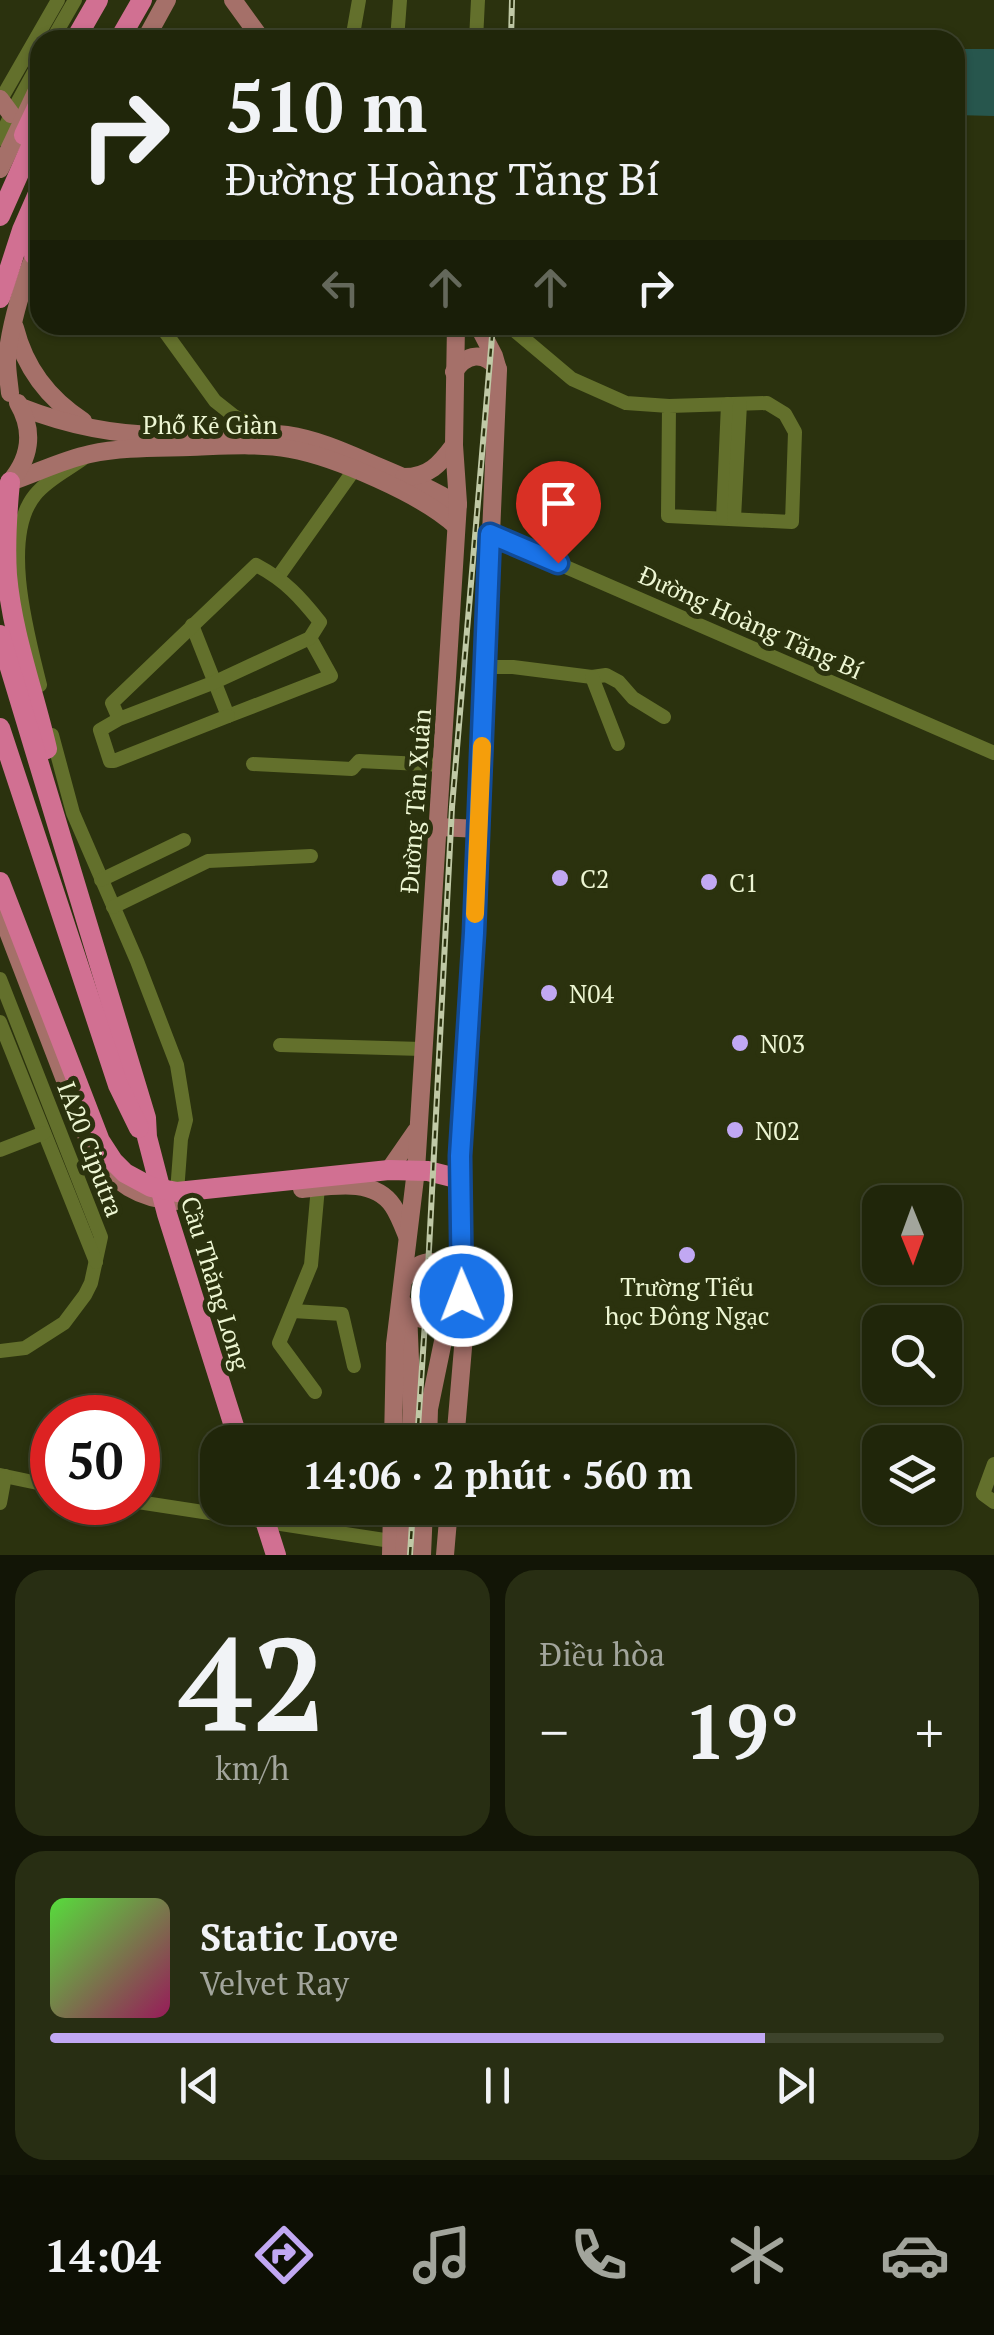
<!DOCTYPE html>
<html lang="vi">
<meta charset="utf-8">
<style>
:root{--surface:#20260a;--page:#282e13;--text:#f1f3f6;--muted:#a2a59c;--line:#3d432b;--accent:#c1a8f3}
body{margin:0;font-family:"PT Serif",serif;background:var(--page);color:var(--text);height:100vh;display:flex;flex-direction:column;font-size:38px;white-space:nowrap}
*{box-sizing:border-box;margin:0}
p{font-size:32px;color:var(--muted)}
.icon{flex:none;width:55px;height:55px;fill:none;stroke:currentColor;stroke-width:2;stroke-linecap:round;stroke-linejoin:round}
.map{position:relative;height:1555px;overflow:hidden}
.sheet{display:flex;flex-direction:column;gap:15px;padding:15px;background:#121506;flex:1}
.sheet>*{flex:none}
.top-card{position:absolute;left:30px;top:30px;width:935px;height:305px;border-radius:30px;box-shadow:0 2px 8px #0004,0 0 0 2px var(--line);background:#20260a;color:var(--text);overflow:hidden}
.needle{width:65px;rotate:179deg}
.buttons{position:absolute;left:862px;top:1185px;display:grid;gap:20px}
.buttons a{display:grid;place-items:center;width:100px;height:100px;border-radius:20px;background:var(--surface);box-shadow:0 2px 8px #0004,0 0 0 2px var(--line);font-size:50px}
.speed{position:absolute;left:30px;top:1395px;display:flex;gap:20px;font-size:50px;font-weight:700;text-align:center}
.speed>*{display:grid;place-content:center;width:130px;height:130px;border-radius:50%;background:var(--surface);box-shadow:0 2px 8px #0004,0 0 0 2px var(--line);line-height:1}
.speed .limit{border:15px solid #d22;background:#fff;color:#111}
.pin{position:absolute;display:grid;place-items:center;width:85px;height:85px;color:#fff;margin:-102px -42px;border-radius:50% 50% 50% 0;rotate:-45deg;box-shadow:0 0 10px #0007}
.pin .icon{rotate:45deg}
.me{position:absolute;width:110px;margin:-55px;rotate:359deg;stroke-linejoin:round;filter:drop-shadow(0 0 8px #0008)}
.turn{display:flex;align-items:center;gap:35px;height:210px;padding:0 30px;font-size:45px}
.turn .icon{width:130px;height:130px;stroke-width:2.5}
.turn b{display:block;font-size:70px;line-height:85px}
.lanes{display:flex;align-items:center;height:95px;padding:0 30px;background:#0003;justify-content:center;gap:50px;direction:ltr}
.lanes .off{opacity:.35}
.big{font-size:75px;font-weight:700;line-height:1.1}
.sheet .tile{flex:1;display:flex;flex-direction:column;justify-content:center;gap:15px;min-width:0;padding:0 35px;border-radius:30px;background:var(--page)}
.sheet .dial{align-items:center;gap:0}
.dial b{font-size:130px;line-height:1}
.song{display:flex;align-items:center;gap:30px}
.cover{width:120px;height:120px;border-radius:15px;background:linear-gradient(135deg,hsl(110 70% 55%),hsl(330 70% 35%))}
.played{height:10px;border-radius:5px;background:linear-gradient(90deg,var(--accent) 80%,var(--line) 80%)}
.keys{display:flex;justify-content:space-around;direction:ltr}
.heat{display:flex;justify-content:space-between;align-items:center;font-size:55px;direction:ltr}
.sheet .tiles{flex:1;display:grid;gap:15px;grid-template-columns:1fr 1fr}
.tile:last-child{grid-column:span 2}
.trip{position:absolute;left:200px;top:1425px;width:595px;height:100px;border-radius:30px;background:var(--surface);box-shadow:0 2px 8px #0004,0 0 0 2px var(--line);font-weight:700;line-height:100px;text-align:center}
.tab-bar{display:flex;height:160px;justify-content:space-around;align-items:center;background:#0d0f04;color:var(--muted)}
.tab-bar .icon{width:70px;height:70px}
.tab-bar .selected{color:var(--accent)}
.tab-bar b{font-size:45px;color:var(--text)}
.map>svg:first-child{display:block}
</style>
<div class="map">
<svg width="994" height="1555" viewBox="0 0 994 1555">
<rect width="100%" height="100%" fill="#2b320e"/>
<!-- water -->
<path fill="#27564d" d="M955,49h39v67l-39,-1z"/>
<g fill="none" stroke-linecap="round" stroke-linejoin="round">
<!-- minor -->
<g stroke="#63702c" stroke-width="14">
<path d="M52,40l23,-40"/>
<path d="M352,40l7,-40"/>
<path d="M397,40l3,-40"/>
<path d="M476,40l2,-40"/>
<path d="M0,101l58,-101"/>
<path d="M0,139l11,-25 29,-53"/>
<path d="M160,325l55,76 19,15 32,17"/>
<path d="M508,325l64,54 54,24 43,3 98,-3 18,11 10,18 -3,90 -124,-6 1,-110"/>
<path d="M723,518l5,-114"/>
<path d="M734,518l6,-114"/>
<path d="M490,534l504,219"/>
<path d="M278,577l76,-107"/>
<path d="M192,625l36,91 103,-40 -21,-38"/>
<path d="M485,667h28l79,10 14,-2 13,7 14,16 31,19"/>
<path d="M592,677l26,67"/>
<path d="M40,685c-12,-49 -40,-147 -5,-190 13,-16 33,-25 49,-37"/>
<path d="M119,719l-7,-16 144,-138c30,16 44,32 64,57l-10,16 -95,44 -96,37 -19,11 10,31h4l114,-45"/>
<path d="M52,735l21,78 64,148 40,104 9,55 -5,19 -4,53"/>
<path d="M253,764l99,5 7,-8 83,4"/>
<path d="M101,880l83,-40"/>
<path d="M113,907l95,-46 103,-5"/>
<path d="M0,979l101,258 -10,46 -6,12 -21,28 -39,25 -25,3"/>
<path d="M0,1022l96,240"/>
<path d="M280,1045l142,4"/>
<path d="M0,1150l44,-17"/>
<path d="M293,1311l49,3 12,52"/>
<path d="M315,1392l-36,-49 32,-78 7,-78"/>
<path d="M994,1464l-11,30 11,8"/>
<path d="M0,1475l52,11"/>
<path d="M138,1502l253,39"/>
<path d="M0,1503l5,-27"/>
</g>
<!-- major -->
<g stroke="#a57069" stroke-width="18">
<path d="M233,0l29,40"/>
<path d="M145,40l22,-40"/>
<path d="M0,99l11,15"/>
<path d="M0,169l40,-85"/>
<path d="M15,328c10,40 34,71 68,93"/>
<path d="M454,372c12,-19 30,-21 44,-3"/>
<path d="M10,393c-1,-10 -3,-22 -3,-32 2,-32 18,-89 33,-116"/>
<path d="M21,407c48,19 99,29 151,28 38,-1 77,-5 115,0 34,5 64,20 95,33 26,11 52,22 76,37"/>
<path d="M404,477c25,0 36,-13 50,-32"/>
<path d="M10,482c27,-9 52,-22 80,-28 33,-7 67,-6 100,-7 32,-1 68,-4 100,2 45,8 133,46 166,77"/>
<path d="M9,483c21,-24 26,-51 9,-80"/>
<path d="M439,827l40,2"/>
<path d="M0,911l93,242c22,30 46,46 83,48"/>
<path d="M389,1170l27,-39"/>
<path d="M302,1189c29,-3 72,-12 91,17 6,9 10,20 14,30"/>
<path d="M404,1279c16,-24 43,-22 56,3"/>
<path d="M404,1304c13,19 32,22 50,8"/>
<path d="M408,1310l4,100 -2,32"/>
<path d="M393,1442l2,-98 21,-174 42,-667 -4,-58 2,-120"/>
<path d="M428,1442l1,-33 19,-92"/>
<path d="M455,1442l10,-118 -5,-42 1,-126 13,-223 24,-563 -4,-14 -16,-31"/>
<path d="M391,1555l1,-47"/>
<path d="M404,1555l3,-47"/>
<path d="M422,1555l2,-47"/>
<path d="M445,1555l4,-47"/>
</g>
<!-- highway -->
<g stroke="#d17092" stroke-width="20">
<path d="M75,40l23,-40"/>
<path d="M119,40l23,-40"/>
<path d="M24,135l16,-34"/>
<path d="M0,216l40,-90"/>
<path d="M34,255l6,-37"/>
<path d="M0,298l22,-68 18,-41"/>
<path d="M10,482c-3,31 -5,62 -3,93 5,59 27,117 40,174"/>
<path d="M0,635l146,483 1,19 20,77 72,228"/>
<path d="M0,728l118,357 21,43"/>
<path d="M0,882l100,259 13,20 12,12 26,14 26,5 212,-22 39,1 32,8"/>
<path d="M261,1508l15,47"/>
</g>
<defs>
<g id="rail">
<path d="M511,40l1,-40"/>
<path d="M417,1442l9,-135 26,-500 41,-482"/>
<path d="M410,1555l3,-47"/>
</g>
</defs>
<!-- rail casing -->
<use href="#rail" stroke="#c0c9a6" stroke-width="6"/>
<!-- rail -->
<use href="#rail" stroke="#2b320e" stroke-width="2.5" stroke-dasharray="8" stroke-linecap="butt"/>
</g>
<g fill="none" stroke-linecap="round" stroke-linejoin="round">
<defs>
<path id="route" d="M462,1296l-2,-140 14,-223 16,-399 68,29"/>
</defs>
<!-- route casing -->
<use href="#route" stroke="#114b97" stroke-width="25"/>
<!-- route -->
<use href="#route" stroke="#1a73e8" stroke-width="18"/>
<!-- slow -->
<path stroke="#f59e0b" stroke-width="18" d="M475,914l7,-168"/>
</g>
<!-- markers -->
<g fill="#c1a8f3" stroke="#2b320e" stroke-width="4">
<circle cx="560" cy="878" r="10"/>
<circle cx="709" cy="882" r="10"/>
<circle cx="549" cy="993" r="10"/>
<circle cx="740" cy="1043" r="10"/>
<circle cx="735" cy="1130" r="10"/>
<circle cx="687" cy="1255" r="10"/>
</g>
<g text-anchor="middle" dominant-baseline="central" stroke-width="10" stroke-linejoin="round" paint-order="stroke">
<!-- street labels -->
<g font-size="25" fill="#edf6d3" stroke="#2b320e">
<text x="210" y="424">Phố Kẻ Giàn</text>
<text transform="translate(751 622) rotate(24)">Đường Hoàng Tăng Bí</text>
<text transform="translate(415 801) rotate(-86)">Đường Tân Xuân</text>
<text transform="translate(91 1149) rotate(69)">IA20 Ciputra</text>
<text transform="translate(216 1283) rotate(73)">Cầu Thăng Long</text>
</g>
<!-- poi labels -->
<g font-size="25" fill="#edf6d3" stroke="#2b320e" text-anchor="start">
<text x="580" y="878">C2</text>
<text x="729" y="882">C1</text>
<text x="569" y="993">N04</text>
<text x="760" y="1043">N03</text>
<text x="755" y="1130">N02</text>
<text x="687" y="1286" text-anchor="middle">Trường Tiểu<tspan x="687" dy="29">học Đông Ngạc</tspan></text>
</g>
</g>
</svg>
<div class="buttons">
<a><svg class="needle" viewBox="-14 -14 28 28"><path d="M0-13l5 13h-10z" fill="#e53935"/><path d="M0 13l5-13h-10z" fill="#a2a59c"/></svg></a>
<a><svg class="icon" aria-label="search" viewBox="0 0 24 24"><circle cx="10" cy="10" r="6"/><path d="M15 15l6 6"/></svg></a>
<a><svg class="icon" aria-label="layers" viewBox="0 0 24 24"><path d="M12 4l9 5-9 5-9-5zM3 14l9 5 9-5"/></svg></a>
</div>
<div class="speed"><div class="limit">50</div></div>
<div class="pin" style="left:558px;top:563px;background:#d93025"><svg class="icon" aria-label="arrive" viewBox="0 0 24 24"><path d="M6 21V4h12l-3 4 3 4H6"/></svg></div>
<svg class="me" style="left:462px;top:1296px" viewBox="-20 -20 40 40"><circle r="17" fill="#1a73e8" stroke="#fff" stroke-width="3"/><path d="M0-11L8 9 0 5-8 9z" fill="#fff"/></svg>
<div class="trip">14:06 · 2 phút · 560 m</div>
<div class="top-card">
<div class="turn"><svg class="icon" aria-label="right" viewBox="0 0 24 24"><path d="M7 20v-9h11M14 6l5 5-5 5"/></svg><div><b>510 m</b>Đường Hoàng Tăng Bí</div></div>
<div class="lanes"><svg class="icon off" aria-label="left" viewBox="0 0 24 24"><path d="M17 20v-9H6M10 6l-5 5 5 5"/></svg><svg class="icon off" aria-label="ahead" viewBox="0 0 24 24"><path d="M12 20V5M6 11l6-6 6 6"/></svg><svg class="icon off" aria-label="ahead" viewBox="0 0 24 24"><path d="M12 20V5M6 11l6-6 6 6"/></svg><svg class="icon" aria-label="right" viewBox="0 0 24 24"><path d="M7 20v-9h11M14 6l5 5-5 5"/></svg></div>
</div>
</div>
<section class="sheet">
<div class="tiles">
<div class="tile dial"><b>42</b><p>km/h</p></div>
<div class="tile"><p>Điều hòa</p>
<div class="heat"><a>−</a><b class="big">19°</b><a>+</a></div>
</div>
<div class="tile">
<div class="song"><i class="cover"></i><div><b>Static Love</b><p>Velvet Ray</p></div></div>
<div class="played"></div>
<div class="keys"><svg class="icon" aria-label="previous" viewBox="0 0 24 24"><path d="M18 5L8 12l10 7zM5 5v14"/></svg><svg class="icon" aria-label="pause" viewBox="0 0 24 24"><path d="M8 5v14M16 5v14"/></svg><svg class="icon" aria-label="next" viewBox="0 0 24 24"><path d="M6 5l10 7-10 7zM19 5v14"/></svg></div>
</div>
</div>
</section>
<nav class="tab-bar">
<b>14:04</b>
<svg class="icon selected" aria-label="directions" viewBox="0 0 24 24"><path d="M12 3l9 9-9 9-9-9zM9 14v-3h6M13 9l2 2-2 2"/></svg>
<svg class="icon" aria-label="music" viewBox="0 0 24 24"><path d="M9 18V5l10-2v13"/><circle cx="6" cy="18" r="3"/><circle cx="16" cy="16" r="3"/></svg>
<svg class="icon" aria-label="phone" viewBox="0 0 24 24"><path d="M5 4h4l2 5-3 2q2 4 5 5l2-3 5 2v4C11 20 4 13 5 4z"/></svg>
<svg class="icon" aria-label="climate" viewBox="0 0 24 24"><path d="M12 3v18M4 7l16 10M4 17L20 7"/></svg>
<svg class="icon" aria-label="car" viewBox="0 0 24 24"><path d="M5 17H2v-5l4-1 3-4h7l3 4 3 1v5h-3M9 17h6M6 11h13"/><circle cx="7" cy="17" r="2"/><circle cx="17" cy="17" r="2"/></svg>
</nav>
